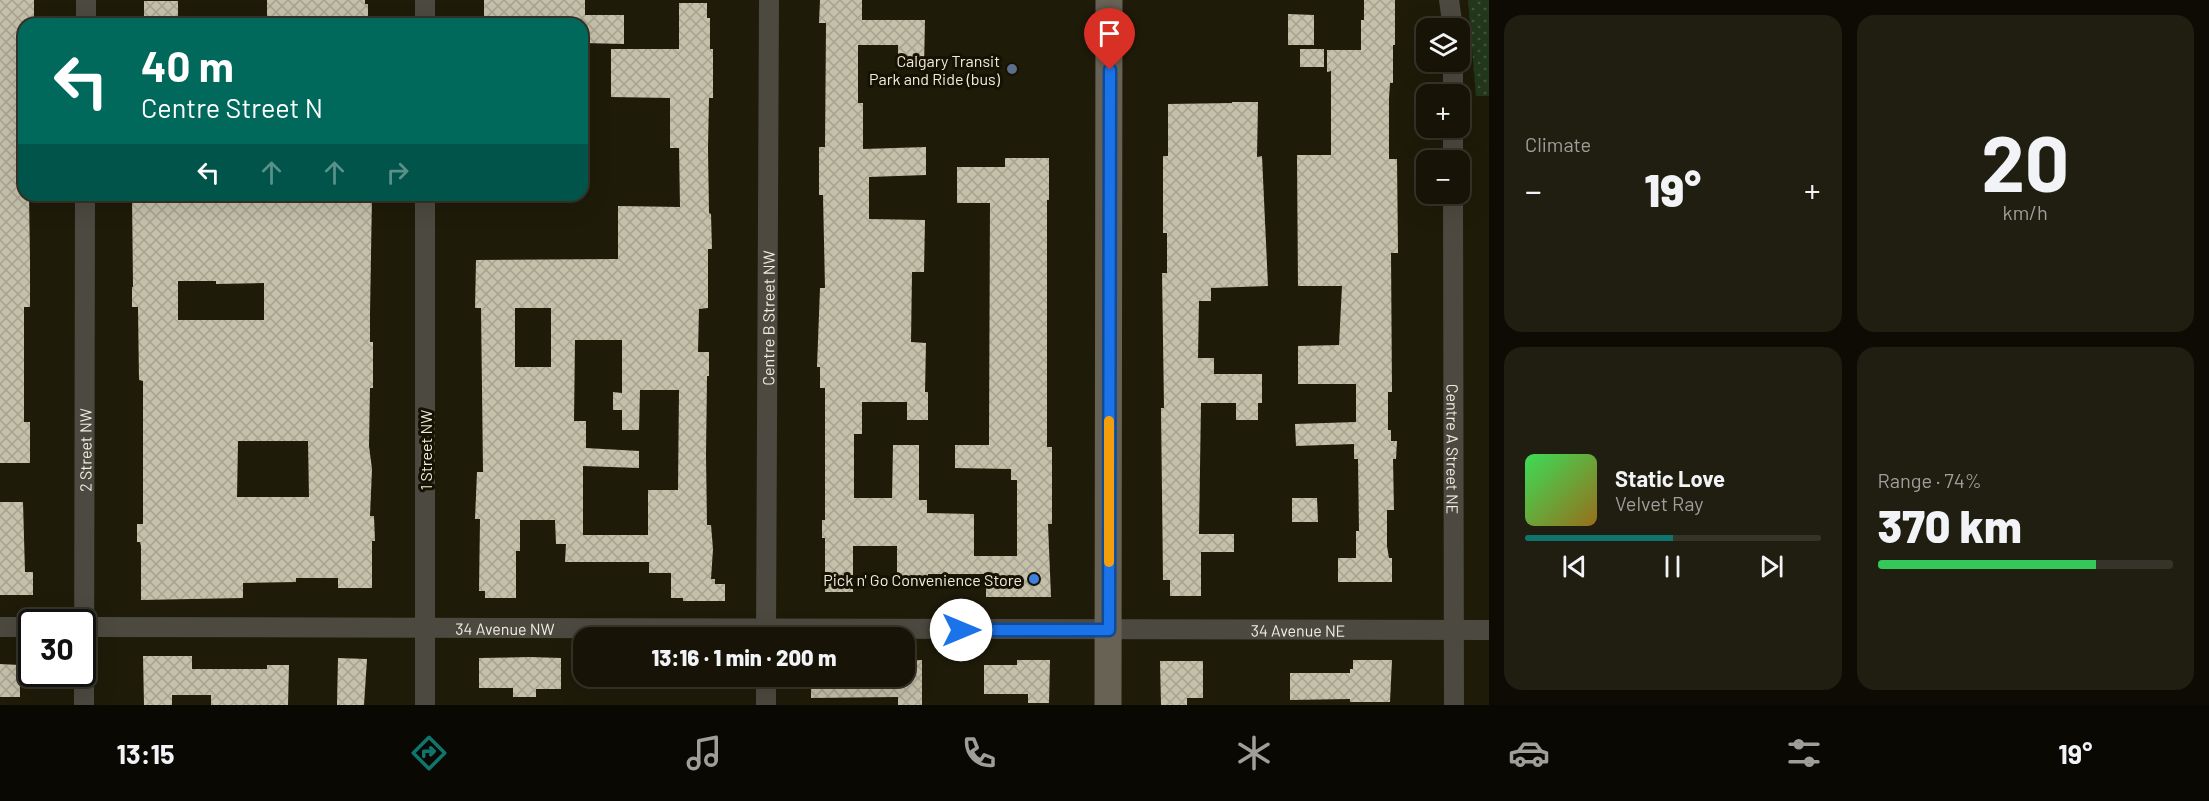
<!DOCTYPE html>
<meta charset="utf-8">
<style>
:root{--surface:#171407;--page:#201d11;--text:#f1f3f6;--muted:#9e9e9b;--line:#363328;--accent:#0f766e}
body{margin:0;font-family:Barlow,sans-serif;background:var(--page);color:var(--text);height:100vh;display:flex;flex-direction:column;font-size:22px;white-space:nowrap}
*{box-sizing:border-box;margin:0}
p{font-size:20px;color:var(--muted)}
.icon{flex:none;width:33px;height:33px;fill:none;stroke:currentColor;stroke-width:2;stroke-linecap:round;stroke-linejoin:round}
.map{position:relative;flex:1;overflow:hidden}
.details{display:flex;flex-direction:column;gap:15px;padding:15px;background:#0d0b04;width:720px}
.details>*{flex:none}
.banner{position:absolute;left:18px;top:18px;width:570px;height:183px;border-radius:18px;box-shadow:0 6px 24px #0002,0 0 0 2px var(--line);background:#00695c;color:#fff;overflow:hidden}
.controls{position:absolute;left:1416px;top:18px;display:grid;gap:12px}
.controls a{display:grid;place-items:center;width:54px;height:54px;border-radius:12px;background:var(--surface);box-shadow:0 6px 24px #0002,0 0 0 2px var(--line);font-size:30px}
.speed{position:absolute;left:18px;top:609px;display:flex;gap:12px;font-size:30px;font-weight:700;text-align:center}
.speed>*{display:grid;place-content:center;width:78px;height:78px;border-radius:50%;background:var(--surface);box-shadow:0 6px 24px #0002,0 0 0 2px var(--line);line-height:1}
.speed .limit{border:3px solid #111;border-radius:9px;background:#fff;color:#111}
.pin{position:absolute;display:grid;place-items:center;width:51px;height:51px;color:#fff;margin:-62px -26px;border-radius:50% 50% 50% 0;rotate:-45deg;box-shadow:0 0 6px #0007}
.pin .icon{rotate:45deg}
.me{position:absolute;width:66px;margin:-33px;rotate:90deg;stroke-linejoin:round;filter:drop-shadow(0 0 4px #0008)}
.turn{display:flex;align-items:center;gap:21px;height:126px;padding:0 24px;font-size:27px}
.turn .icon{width:78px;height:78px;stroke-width:2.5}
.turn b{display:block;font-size:42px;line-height:51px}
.lanes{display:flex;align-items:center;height:57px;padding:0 24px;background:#0003;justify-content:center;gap:30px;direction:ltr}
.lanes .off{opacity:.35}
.big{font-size:45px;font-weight:800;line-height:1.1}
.details .widget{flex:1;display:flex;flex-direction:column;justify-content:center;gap:9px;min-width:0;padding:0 21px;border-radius:18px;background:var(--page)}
.details .dial{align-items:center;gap:0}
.dial b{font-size:78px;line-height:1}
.song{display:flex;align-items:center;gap:18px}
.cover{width:72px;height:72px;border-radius:9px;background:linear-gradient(135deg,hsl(130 70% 55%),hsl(40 70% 35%))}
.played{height:6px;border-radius:3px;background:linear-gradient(90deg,var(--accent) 50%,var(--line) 50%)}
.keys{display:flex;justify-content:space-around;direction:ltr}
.heat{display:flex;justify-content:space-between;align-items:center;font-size:33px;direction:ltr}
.charge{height:9px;border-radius:4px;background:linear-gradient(90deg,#34c759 74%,var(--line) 0)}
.details .tiles{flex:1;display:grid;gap:15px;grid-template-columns:repeat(2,1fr)}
.trip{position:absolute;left:573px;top:627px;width:342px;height:60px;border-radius:18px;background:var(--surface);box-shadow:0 6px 24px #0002,0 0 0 2px var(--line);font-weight:800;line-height:60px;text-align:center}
.menu{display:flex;height:96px;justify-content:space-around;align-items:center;background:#090803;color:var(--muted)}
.menu .icon{width:42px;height:42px}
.menu .active{color:var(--accent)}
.menu b{font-size:27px;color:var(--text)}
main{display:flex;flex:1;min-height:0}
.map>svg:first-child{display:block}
</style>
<main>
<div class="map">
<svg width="1489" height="705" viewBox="0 0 1489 705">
<defs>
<pattern id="park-dots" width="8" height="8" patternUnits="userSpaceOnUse" patternTransform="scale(1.5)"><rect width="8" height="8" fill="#22371c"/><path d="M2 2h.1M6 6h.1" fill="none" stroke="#42543d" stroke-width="1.8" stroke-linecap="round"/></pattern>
<pattern id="building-cross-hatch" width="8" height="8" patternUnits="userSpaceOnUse" patternTransform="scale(1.5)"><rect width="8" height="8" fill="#c5c0aa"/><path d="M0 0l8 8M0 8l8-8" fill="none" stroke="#a6a290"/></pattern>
</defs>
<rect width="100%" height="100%" fill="#1f1b09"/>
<!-- park -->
<path fill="url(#park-dots)" d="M1468,0h21v96h-13z"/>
<!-- building -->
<g fill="url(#building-cross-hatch)" fill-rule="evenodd">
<path d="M0,0h34v24h-10v171h5l1,65v47h-6v115h6v41h-30z"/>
<path d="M267,0h98v4h3v20h-101z"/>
<path d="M484,0h101v15h39v29l-42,-1v-19h-98z"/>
<path d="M820,0h42v20h63l-1,46h-26v-21h-40v58h5v46l63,-2v28l-57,2v42l56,1 -1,52h-12l-1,70 15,1 -1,49h3v28h-21v-18h-45v32h-8v64h38l1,-53h26v55h8v13l47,1v42h43v-76h-6v-11l-56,-1v-23h34l1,-242h-33v-36h48v-9h44v42h-2v247h5v77h-4l3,73h-65v-23h-58v8l-31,-1v-35h-44v46h-28v-54h-3v-18h3v-132h-5v-21h-3l3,-79h5l-2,-93h-4v-48h6l1,-124h-7z"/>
<path d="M1364,0h31v45h-2v38h-3l-1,15v61h8l1,94h-7l1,139h-4v38h3v11h6l-1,18h-3l1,51h-7v36l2,12h3v24h-54v-24h18v-27h3l-1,-72h-4v-15l-58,2 -1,-22 61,-2v-38h-58v-38l41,-1 3,-59h-44l-1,-131h34v-84l-4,1v-22h34v-30h3z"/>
<rect x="144" y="1" width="34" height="23"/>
<path d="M679,3h28v15h3v31h3v49h-4l-1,50 1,65 2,1 1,35h-4v59l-9,1 -1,43h11v24h-2l-1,79 1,70h4l2,24 -2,30h4v5h10v17h-42v-3h-12v-25h-22v-11h-84l1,-18h-10l-1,-24h-35v31h-4v47h-31v-7h-6l1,-72h-5l2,-47h6l-2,-164h-6l1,-48 142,-1v-53l62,1 -1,-59h-9v-50l-59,-1v-48h68zM515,308h36v59h-36zM575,340h47v53l-9,-1v18h9v20h17l1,-40h39l-1,100h-30v45h-65v-69l56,2v-17l-53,-3v-27h-12z"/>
<path d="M1288,14l26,1v30h-26z"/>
<rect x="1300" y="49" width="24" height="18"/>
<path d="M1232,102h26l-1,55 5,-1 6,130 -57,2v13h-12l-1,57h16v16h48v29h-4v17h-22v-17h-35l-2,131h35v18h-33v44h-31v-16h-7l-2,-172h3l-2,-135h5v-40h-4v-77h5v-52l64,-1z"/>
<path d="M132,195h240l-2,119v28h3v46h-3l-1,58 3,23 -2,47h4l1,25h-3v47h-34v-10h-42v4l-53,1v15l-102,2v-54l-1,-4h-3v-18h6v-143l-4,-1 -1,-73h-6v-20h1zM178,281h38v3l48,-1v37h-86zM238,441h70l1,56h-72z"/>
<path d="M1292,498h25l1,24h-26z"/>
<path d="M0,502h23l2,70h8v23h-33z"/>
<path d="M143,656h49v13h75v-4h22l-1,40h-77v-10h-39v10h-28z"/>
<path d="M530,657l31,1v31h-25v8h-23v-9h-34v-30z"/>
<path d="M338,658l29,1 -3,46h-27z"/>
<path d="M922,660v45h-24v-8l-87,1v-22h93v-15z"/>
<path d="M1017,660h33l-1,43h-21v-9h-44v-29h33z"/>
<path d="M1353,660h39l-2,42h-40v-3l-60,1v-27h60v-4h3z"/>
<path d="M1160,661h43v37h-16v7h-26z"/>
<path d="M0,664l20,1v32h-20z"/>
</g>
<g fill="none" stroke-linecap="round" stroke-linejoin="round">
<!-- minor -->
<g stroke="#4c4940" stroke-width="20">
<path d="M1449,0l4,28"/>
<path d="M86,24v-24"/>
<path d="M425,24v-24"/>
<path d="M1453,62v32"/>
<path d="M1453,128v32"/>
<path id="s1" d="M1453,194l1,511"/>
<path d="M0,627h32"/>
<path id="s2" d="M82,627l1407,3"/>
<path id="s3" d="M766,638l3,-638"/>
<path id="s4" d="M84,705l1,-510"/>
<path d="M425,705v-510"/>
<path d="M766,705v-29"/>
</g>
<!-- secondary -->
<path stroke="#686255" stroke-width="27" d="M1108,705l1,-705"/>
</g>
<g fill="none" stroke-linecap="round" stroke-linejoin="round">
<defs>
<path id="route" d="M961,630h148l1,-560"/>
</defs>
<!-- route casing -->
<use href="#route" stroke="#114b97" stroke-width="15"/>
<!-- route -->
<use href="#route" stroke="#1a73e8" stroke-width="10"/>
<!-- slow -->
<path stroke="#f59e0b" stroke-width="10" d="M1109,562v-141"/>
</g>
<!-- markers -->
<circle fill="#5c6f8a" stroke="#161202" stroke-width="2" cx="1012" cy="69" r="6"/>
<circle fill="#3f7fe0" stroke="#161202" stroke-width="2" cx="1034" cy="579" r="6"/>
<g text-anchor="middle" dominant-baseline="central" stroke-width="6" stroke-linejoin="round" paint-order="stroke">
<!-- poi labels -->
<g font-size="16" fill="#efece1" stroke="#161202" text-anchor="end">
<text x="1000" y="60">Calgary Transit<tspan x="1000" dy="18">Park and Ride (bus)</tspan></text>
<text x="1022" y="579">Pick n' Go Convenience Store</text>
</g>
<!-- street labels -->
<g font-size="16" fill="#efece1" stroke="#161202">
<text stroke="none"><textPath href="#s3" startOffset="320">Centre B Street NW</textPath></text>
<text stroke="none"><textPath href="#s1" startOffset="255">Centre A Street NE</textPath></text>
<text stroke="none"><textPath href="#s4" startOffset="255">2 Street NW</textPath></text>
<text transform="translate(425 450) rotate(-90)">1 Street NW</text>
<text stroke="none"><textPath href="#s2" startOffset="423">34 Avenue NW</textPath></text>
<text stroke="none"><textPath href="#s2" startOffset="1216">34 Avenue NE</textPath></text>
</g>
</g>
</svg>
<div class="controls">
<a><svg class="icon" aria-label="layers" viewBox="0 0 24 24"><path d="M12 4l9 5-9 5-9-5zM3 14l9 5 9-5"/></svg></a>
<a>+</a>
<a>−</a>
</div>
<div class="speed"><div class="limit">30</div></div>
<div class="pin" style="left:1110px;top:70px;background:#d93025"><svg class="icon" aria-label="arrive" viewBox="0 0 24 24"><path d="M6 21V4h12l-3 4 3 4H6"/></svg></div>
<svg class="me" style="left:961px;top:630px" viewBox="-20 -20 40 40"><circle r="19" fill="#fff"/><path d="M0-13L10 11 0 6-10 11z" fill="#1a73e8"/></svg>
<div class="trip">13:16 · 1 min · 200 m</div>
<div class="banner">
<div class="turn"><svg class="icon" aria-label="left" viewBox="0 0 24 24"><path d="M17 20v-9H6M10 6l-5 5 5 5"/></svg><div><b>40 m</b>Centre Street N</div></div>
<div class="lanes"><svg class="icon" aria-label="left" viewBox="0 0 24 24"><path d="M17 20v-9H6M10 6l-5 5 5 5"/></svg><svg class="icon off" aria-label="ahead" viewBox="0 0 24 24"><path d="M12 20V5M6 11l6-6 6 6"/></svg><svg class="icon off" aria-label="ahead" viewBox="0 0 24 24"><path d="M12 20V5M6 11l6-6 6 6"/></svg><svg class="icon off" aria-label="right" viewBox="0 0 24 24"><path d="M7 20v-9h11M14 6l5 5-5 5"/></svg></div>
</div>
</div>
<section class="details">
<div class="tiles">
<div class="widget"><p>Climate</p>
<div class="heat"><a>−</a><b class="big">19°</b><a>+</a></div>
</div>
<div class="widget dial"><b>20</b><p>km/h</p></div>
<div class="widget">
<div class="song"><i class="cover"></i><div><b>Static Love</b><p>Velvet Ray</p></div></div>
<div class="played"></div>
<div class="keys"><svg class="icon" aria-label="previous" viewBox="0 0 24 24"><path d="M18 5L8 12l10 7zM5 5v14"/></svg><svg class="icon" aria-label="pause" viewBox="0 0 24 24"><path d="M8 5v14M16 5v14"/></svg><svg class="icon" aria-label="next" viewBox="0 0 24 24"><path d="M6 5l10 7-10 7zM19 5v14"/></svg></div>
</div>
<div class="widget"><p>Range · 74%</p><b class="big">370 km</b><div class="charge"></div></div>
</div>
</section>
</main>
<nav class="menu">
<b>13:15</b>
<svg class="icon active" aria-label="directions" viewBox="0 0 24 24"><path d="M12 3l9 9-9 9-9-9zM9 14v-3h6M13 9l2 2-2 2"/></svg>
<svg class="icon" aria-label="music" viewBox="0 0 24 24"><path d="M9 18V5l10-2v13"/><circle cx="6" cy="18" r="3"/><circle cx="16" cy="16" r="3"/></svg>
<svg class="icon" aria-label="phone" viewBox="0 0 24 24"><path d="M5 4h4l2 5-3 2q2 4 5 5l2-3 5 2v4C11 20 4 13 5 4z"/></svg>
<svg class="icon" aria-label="climate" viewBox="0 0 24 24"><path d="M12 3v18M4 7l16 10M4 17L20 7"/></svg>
<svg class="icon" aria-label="car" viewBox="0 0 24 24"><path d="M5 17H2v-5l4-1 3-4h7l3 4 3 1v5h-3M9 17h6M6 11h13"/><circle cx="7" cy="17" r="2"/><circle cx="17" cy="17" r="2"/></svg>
<svg class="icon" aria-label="filters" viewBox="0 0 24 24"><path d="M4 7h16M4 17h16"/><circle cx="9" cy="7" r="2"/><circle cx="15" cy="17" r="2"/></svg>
<b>19°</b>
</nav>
